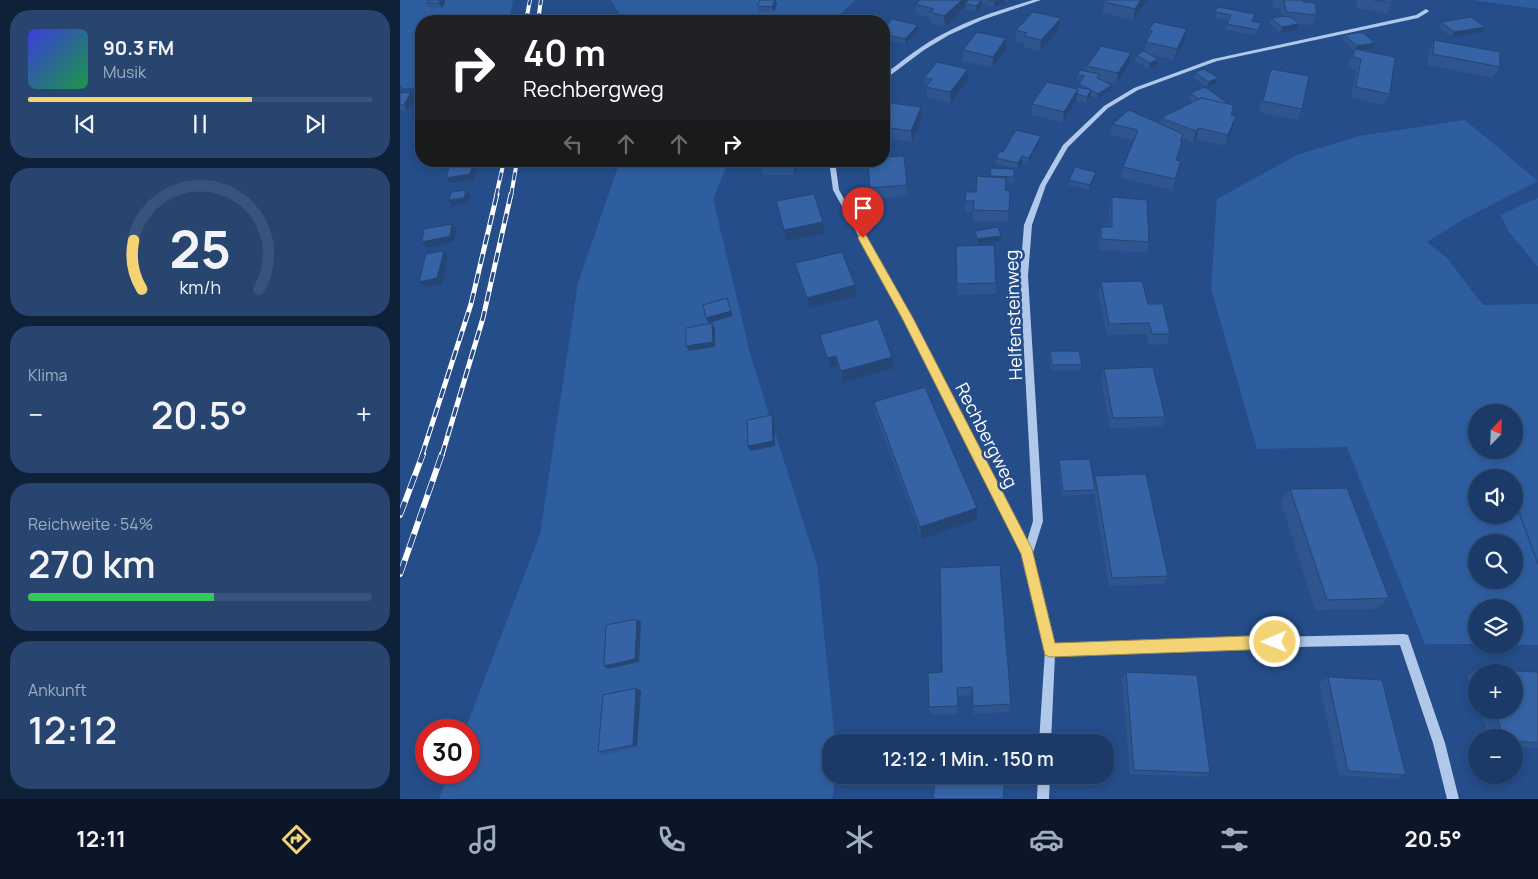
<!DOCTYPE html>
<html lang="de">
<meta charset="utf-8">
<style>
:root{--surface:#1b3a67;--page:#284570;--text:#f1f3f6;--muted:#a0adc0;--line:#39547b;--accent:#f4d374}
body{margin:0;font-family:Manrope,sans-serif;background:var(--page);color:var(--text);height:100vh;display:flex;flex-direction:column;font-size:19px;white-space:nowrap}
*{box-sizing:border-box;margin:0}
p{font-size:16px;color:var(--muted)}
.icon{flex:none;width:28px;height:28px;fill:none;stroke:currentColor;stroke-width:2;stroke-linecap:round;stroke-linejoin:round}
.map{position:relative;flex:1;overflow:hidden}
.drawer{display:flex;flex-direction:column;gap:10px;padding:10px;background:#0f2039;width:400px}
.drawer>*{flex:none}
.top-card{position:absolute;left:15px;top:15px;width:475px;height:152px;border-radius:20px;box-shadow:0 2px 8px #0003,0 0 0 1px var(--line);background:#202124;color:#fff;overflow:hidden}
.needle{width:32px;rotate:23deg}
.tools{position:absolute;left:1068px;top:404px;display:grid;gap:10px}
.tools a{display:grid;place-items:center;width:55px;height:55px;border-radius:50%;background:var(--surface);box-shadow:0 2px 8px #0003,0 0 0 1px var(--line);font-size:25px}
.speed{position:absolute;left:15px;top:719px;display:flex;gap:10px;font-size:25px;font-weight:700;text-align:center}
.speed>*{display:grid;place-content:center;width:65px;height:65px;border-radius:50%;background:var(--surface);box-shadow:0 2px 8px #0003,0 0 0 1px var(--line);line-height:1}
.speed .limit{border:8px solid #d22;background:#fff;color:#111}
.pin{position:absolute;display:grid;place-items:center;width:42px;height:42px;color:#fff;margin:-51px -21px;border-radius:50% 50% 50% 0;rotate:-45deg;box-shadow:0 0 5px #0007}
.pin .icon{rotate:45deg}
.me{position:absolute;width:55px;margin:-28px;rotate:269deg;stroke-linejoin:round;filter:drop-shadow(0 0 4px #0008)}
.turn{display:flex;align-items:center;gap:18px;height:105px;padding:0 25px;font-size:22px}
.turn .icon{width:65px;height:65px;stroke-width:2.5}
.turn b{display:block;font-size:35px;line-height:42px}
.lanes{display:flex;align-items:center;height:48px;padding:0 25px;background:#0003;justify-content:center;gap:25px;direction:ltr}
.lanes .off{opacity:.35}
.big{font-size:38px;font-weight:600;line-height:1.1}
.drawer .tile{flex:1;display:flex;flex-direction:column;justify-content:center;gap:8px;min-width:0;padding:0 18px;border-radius:20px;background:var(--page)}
.drawer .dial{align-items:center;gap:0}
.dial svg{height:130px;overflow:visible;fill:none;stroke:var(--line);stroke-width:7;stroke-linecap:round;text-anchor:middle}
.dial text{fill:var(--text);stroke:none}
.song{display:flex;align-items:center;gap:15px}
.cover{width:60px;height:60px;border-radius:8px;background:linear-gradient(135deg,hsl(240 70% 55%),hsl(140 70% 35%))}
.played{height:5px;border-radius:2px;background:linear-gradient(90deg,var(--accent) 65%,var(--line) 65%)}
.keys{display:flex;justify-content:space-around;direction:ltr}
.heat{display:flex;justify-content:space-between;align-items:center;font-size:28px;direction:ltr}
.charge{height:8px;border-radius:4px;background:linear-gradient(90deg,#34c759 54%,var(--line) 0)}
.trip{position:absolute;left:422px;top:734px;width:292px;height:50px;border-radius:20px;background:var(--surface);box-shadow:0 2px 8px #0003,0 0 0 1px var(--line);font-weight:600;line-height:50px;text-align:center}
.tab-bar{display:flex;height:80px;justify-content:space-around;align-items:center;background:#0b1729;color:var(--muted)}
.tab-bar .icon{width:35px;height:35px}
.tab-bar .active{color:var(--accent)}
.tab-bar b{font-size:22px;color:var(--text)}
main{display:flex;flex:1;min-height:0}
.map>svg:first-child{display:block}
</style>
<main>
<section class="drawer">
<div class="tile">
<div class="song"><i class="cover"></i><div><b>90.3 FM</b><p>Musik</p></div></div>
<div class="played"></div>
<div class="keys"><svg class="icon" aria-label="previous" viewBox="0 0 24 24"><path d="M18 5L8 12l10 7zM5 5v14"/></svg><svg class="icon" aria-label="pause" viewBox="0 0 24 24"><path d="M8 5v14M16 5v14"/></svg><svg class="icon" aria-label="next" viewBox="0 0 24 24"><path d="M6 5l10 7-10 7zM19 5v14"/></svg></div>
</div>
<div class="tile dial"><svg viewBox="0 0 100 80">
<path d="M14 69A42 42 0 1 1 86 69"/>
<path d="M14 69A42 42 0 0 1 9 39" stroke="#f4d374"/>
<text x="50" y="56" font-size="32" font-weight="700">25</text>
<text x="50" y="72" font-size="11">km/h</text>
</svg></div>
<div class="tile"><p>Klima</p>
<div class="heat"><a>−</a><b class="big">20.5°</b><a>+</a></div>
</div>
<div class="tile"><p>Reichweite · 54%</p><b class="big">270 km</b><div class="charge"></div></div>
<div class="tile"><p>Ankunft</p><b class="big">12:12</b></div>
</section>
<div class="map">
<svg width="1138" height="799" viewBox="0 0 1138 799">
<rect width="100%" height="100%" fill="#244d89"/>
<!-- green -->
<g fill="#2f5ea0" fill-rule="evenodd">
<path d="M0,0h113l-4,21h-88v67h-18l-3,-4z"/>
<path d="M211,0h244l-22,21h-209z"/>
<path d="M1072,0h66v9z"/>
<path d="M1065,120l73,61 -74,38 -37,23 20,16 36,47 55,-1v257l-18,-49h-2l20,54v79h-24v-37h-38v36h-51l-78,-197 -90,2 -46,-161 6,-89 80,-44 62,-19zM1114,412v38h-38v-38zM1076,478h38v37h-38zM1076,542h38v38h-38z"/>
<path d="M220,161h109l-16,38 38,158 66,208 18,177h-4v33h5l-4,24h-393l10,-26 20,-1v-42h-4l75,-196 38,-251z"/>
<path d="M1138,198v69l-29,-35 -9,-17z"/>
</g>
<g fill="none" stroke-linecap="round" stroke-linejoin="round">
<!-- minor -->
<g fill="#b0c8e9" fill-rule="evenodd">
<path d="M633,0h8l-59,20 -33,15 -25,15 -40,30v-5c19,-15 39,-31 61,-42 28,-15 58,-24 88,-33z"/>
<path d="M1026,9l3,2 -1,1 -10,6 -201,43 -79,29 -30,18 -40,39 -22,38 -14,40 -4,51 15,245 -10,32 21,91 129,-5 221,-5 4,1 37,108 14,56h-12l-14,-56 -33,-98 -217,4 -128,6 -4,87h-12l6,-92 -22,-96 -119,-236 -71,-128 -4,-29h6l4,29 73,128 115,223 6,-20 -13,-245 4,-51 16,-40 23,-40 41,-39 30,-18 79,-29 203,-44z"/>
<path d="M638,775h12l-1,24h-12z"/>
</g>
<defs>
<g id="rail-far2">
<path d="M126,21l4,-21"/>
<path d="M138,21l3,-21"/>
<path d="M96,196l8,-35"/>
<path d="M111,196l6,-35"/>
</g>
<g id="rail-far1">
<path d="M22,455l49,-151 26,-110"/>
<path d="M42,455l41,-137 28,-124"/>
</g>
<g id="rail">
<path d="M0,515l23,-61"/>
<path d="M0,574l42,-120"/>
</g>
</defs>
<!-- rail-far2 casing -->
<use href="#rail-far2" stroke="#fff" stroke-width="4"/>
<!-- rail-far1 casing -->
<use href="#rail-far1" stroke="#fff" stroke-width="5"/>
<!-- rail casing -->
<use href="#rail" stroke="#fff" stroke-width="6"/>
<!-- rail-far2 -->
<use href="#rail-far2" stroke="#244d89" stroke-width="2.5" stroke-dasharray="8" stroke-linecap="butt"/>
<!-- rail-far1 -->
<use href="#rail-far1" stroke="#244d89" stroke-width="3" stroke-dasharray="10" stroke-linecap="butt"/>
<!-- rail -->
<use href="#rail" stroke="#244d89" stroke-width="4.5" stroke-dasharray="14" stroke-linecap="butt"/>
</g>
<!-- wall -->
<g fill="#2e558e">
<path d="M360,0h16l1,4 -3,8h-16l-1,-6z"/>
<path d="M520,0h89l-3,2h-1v1l-11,4 -12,-3v2l-6,6 -11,-3v-1l-20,19 -15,-4v-5l-14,-4v-10z"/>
<path d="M706,0h41l-14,20 -31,-7 2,-11z"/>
<path d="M872,0h31v2l14,13 -4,10 -15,-1h1l-2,6 -17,3 -11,-9 2,-6 11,-2 -1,-7 -8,-1z"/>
<path d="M957,0h35v3l-5,11 -31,-6z"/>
<path d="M27,3h18l-3,5 -12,1z"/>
<path d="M818,7l35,14 8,2 -5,13 -31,-7 4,-8 -15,-3z"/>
<path d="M1041,22l44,5 -3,5 -31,5 -13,-10z"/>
<path d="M518,25v5l-13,14 -21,-4v-12z"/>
<path d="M659,29l-19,22 -16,-4v-4l-9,-2 1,-11z"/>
<path d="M749,30l36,10 -11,20 -25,-6 9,5 -1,6 -8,4 -14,-8 1,-6 8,-4z"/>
<path d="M944,35l29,13 -12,2 29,44 -6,11 -33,-7 5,-28 -8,-2 2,-8 4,-9 -12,-11z"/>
<path d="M606,38v11l-14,19 -29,-7v-11z"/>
<path d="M1034,40l66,27 -7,11 -66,-13 2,-15z"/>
<path d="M731,53l-2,10 -13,21 -11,-2 6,8 -14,9 -7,-3 -3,6 -11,-2 -13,23 -32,-8 1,-11 38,-17h9v-3l2,-3 -4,-1v-6l9,-2 1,-6z"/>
<path d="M871,69l31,40 -4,11 -39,-8 8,-32z"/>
<path d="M795,72l23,6 -2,6 -9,3 -14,-9z"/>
<path d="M524,78l44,2 -17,23 -24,-5v-9l-2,-1z"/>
<path d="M0,93l15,5 -8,13h-7z"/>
<path d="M790,93l41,22 2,12 -8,19 -29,-7 -3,3 -11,-4 -5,22 4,1 -9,29 -51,-12 2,-11 11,-27 -24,-5 2,-11h48l1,-6 32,-16 -4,-3z"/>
<path d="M484,102l37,5 1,11 -10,24 -28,-4z"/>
<path d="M641,136l-1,5 -12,22 -6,-1 -4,7 -22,-5v-6l7,-6z"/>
<path d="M504,156l4,40 -36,3 -2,-11z"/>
<path d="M399,161l-4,14h-32l-3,-11z"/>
<path d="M614,169v14h-8v7l4,1 -2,31 -35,-1v-9h-8v-11l11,-9 14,-15z"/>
<path d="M695,178l-6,12 -21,-5 1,-5z"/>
<path d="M712,197l37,45 -2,11 -48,-3v-12l2,-11h9l-1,-19z"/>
<path d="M575,231l26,10 -24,4 -2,-8z"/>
<path d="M556,246l40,37v11l-39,1z"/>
<path d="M395,263l60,22 2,11 -48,12z"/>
<path d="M701,282l47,22 22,30 -3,10 -18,1 -3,-11 -39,1 -9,-42z"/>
<path d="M420,335l72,22 2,11 -51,14 -5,-16 -8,2z"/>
<path d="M650,351l32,14 -2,5 -29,1 -2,-14z"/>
<path d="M704,369l61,48 -3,10 -52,1 -9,-49z"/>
<path d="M474,402l103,106v12l-55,19 -46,-123z"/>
<path d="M659,460l35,20 1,-4 73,100 -4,8 -55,2 -15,-92 -32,2 -4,-31z"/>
<path d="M890,489l99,109 -13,11 -61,1 -34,-108z"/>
<path d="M1080,669l58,4v75l-24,-1v-9h-25l-9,-28h34v-38h-38v29l-9,-26z"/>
<path d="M542,672l69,32 -2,8 -36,2 -1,-19 -15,1 1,18 -27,1 -2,-8z"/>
<path d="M726,672l84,101 -6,4 -74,-3 -8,-96z"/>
<path d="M928,677l78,98 -11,4 -56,-4 -20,-92z"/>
<path d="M236,688l5,3 -4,56 -34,8 -5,-3z"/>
</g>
<!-- shaded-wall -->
<g fill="#254574">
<path d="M40,0h4l1,3 -3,5 -3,-5z"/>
<path d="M375,0h1l1,4 -3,8 -2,-5z"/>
<path d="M562,0h5v4h-2v4l-20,19 -1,-11z"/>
<path d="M582,0v6l-6,6v-6z"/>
<path d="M598,0h7v3l-11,4v-5z"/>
<path d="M741,0h6l-14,20 2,-11z"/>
<path d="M661,18l-2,11 -19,22 1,-11z"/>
<path d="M899,24l-2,6 -17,3 2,-6z"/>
<path d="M518,25v5l-13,14v-5z"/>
<path d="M1085,27l-3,5 -31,5 3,-5z"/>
<path d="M787,29l-2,11 -11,20 3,-11z"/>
<path d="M606,38v11l-14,19 1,-11z"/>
<path d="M975,43l-2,5 -19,3 3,-5z"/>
<path d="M731,53l-2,10 -13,21 2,-11z"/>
<path d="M758,59l-1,6 -8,4 1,-6z"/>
<path d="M568,69v11l-17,23 -1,-11z"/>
<path d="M818,78l-2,6 -9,3 1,-5z"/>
<path d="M712,85l-1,5 -14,9 1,-5z"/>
<path d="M678,89l-2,11 -13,23 1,-11z"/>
<path d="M691,90l-1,6 -3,6v-5z"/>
<path d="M11,92l4,6 -8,13 -3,-6z"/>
<path d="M521,107l1,11 -10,24 -1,-11z"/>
<path d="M836,116l-3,11 -8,19 3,-11z"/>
<path d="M799,128l-3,11 -3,3 3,-11z"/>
<path d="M641,136l-1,5 -12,22 1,-5z"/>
<path d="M622,156v6l-4,7v-6z"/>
<path d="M74,161h1l3,4 -4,15 -24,3 -4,-5z"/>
<path d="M393,161h6l-4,14 -3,-11z"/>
<path d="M696,172l-1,6 -6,12 1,-5z"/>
<path d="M66,190l4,5 -2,8 -15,3 -4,-6z"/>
<path d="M423,222l2,11 -38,8 -3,-11z"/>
<path d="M52,224l4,5 -2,13 -28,6 -4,-6z"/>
<path d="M601,236v5l-24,4v-6z"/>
<path d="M44,251l4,6 -6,27 -18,3 -5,-5z"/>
<path d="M455,285l2,11 -48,12 -2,-10z"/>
<path d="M327,298l6,18 -24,7 -3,-5z"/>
<path d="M312,323l3,6v18l-26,4 -3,-5z"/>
<path d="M436,356l2,10 -8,2 -3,-10z"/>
<path d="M492,357l2,11 -51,14 -2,-11z"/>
<path d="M372,415l2,5 1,26 -25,5 -2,-5z"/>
<path d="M577,508v12l-55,19 -2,-12z"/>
<path d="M237,619l4,3 -2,40 -31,7 -4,-3z"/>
<path d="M236,688l5,3 -4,56 -4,-2z"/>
</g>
<!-- building -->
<g fill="#3563a5" stroke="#254574">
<path d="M29,0h11l-1,3h-12z"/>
<path d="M360,0h15l-3,7 -15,-1z"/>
<path d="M520,0h42l-18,16 -14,-4 4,-3 -18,-5z"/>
<path d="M567,0h15l-6,6 -11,-2 3,-3z"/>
<path d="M588,0h10l-4,2z"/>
<path d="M706,0h35l-6,9 -31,-7z"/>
<path d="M884,0h19v2l12,1 2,12 -31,-3z"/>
<path d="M974,0h18v3z"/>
<path d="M818,7l37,7 -3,7 9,2 -3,7 -31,-6 4,-9 -16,-3z"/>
<path d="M633,12l28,6 -20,22 -16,-4 2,-3 -11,-3z"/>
<path d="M884,16l7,1 8,7 -17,3 -11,-9z"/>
<path d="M1071,17l14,10 -31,5 -13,-10z"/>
<path d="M492,19l26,6 -13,14 -21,-5v-6z"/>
<path d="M754,22l33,7 -10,20 -31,-7 6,-11 -3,-1z"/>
<path d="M577,32l29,6 -13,19 -30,-7z"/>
<path d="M962,32l13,11 -18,3 -13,-11z"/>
<path d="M1034,40l66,12v15l-67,-13z"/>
<path d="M701,46l30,7 -13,20 -31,-7z"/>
<path d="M955,49l40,8 -5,37 -34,-7 5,-28 -8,-2z"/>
<path d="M744,51l14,8 -8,4 -14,-8z"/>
<path d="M537,62l31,7 -18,23 -24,-5 6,-8 -8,-1z"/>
<path d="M804,69l14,9 -10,4 -13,-10z"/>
<path d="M871,69l38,7 -7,33 -39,-8z"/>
<path d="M680,70l19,4 -2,4 15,7 -14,9 -19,-10 5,-8 -7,-2z"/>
<path d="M647,82l31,7 -14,23 -32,-8z"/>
<path d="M671,86l20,4 -4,7 -10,-3 1,-5 -8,-2z"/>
<path d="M805,87l25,18 -29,-7 -3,1 -8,-6z"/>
<path d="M11,92l-7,13h-4v-12z"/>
<path d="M801,98l33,7 -3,10 5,1 -8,19 -29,-7 -3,3 -35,-13z"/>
<path d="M484,102l37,5 -10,24 -27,-4z"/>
<path d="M729,110l54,24 -3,8h2l-6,18 5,1 -6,18 -52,-12 15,-37 -26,-6z"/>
<path d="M616,130l25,6 -12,22 -7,-2 -4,7 -22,-5 4,-7 3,1z"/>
<path d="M504,156l3,29 -37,3 -2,-27h16v-4z"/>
<path d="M62,161h12l-4,13 -24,4 4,-15z"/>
<path d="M360,161h33l-1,3h-32z"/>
<path d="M675,167l21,5 -6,13 -21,-5z"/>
<path d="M591,168l23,1v8l-24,-1z"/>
<path d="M577,176l29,2 -1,12 5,1 -1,20 -36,-1 1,-9h-9l1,-9h10z"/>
<path d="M66,190l-2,8 -15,2 2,-8z"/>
<path d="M414,194l9,28 -39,8 -8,-29z"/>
<path d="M712,197l35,3 2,42 -48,-3v-12h11z"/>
<path d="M52,224l-2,12 -28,6 2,-13z"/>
<path d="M598,227l3,9 -24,3 -2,-8z"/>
<path d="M594,245l2,38 -39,1 -1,-38z"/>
<path d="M44,251l-7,27 -18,4 7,-28z"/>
<path d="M442,252l13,33 -48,13 -12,-35z"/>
<path d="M742,281l6,23h15l7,30h-18l-3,-11 -40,1 -8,-42z"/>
<path d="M327,298l4,13 -25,7 -3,-13z"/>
<path d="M478,319l14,38 -51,14 -5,-15 -9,2 -7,-23z"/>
<path d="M312,323l1,19 -27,4v-18z"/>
<path d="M650,351h29l3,14h-30z"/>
<path d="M753,367l12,50 -52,1 -9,-49z"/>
<path d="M525,387l52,121 -57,19 -46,-125z"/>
<path d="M372,415l1,26 -25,5 -1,-26z"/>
<path d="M690,459l5,31 -32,1 -4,-31z"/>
<path d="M746,474l22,102 -56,2 -17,-102z"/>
<path d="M947,488l42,110 -62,2 -37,-111z"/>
<path d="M600,565l11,139 -38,2 -1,-19 -15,1 1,18 -29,1 -1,-34 14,-1 -2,-104z"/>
<path d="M237,619l-2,40 -31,7 2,-41z"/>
<path d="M1080,669l57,3 1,1v70l-24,-2v-3h-10l-10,-28h20v-38h-33z"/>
<path d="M726,672l71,3 13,98 -76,-3z"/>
<path d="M928,677l54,3 24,95 -58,-4z"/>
<path d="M236,688l-3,57 -35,7 5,-57z"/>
<path d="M536,775h69l-2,24h-70z"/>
</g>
<!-- route -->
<path fill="#f4d374" stroke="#9f894b" d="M459,235h7l47,83 119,231 23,94 220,-8 5,2 2,5 -2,5 -5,2 -225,8 -5,-2 -24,-101 -119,-236 -44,-80z"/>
<g text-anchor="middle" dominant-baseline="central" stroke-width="5" stroke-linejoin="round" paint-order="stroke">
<!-- street labels -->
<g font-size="18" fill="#fff" stroke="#244d89">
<text transform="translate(613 315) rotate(-92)">Helfensteinweg</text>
<text transform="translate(587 435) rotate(63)">Rechbergweg</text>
</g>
</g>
</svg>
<div class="tools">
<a><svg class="needle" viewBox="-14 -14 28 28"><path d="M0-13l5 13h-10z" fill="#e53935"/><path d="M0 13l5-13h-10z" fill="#a0adc0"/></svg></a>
<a><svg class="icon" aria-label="sound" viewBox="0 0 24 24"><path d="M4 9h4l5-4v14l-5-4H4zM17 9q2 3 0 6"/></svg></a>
<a><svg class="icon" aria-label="search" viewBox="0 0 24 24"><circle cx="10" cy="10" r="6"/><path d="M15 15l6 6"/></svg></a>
<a><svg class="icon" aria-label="layers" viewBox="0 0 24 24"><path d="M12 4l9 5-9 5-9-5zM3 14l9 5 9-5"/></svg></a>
<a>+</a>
<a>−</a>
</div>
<div class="speed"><div class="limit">30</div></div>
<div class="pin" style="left:463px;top:238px;background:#d93025"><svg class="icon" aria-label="arrive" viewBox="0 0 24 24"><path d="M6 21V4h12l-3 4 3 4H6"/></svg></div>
<svg class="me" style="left:875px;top:642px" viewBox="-20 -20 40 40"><circle r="17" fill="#f4d374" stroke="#fff" stroke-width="3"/><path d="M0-11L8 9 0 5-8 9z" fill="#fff"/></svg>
<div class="trip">12:12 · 1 Min. · 150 m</div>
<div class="top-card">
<div class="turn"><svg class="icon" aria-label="right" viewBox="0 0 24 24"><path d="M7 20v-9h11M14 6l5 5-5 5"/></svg><div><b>40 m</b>Rechbergweg</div></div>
<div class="lanes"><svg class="icon off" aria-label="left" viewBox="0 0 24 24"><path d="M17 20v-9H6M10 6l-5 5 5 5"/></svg><svg class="icon off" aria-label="ahead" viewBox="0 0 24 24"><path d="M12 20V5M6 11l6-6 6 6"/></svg><svg class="icon off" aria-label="ahead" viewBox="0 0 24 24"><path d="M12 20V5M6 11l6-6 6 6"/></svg><svg class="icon" aria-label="right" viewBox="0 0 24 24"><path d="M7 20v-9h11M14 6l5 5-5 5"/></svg></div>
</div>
</div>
</main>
<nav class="tab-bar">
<b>12:11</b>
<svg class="icon active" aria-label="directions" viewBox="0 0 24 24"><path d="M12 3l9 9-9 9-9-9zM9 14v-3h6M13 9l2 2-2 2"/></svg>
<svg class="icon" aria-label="music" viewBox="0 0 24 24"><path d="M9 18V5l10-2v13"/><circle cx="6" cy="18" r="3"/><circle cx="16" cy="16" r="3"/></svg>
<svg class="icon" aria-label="phone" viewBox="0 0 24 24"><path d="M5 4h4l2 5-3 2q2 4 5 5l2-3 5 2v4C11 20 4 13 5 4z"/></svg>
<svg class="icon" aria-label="climate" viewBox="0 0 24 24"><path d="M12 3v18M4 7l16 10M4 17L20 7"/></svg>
<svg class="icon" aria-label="car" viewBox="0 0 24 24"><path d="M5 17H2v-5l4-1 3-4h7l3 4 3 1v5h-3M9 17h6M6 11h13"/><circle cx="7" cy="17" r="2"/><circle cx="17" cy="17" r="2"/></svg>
<svg class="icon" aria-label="filters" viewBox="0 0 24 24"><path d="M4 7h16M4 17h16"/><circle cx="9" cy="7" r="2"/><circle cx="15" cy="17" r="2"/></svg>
<b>20.5°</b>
</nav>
